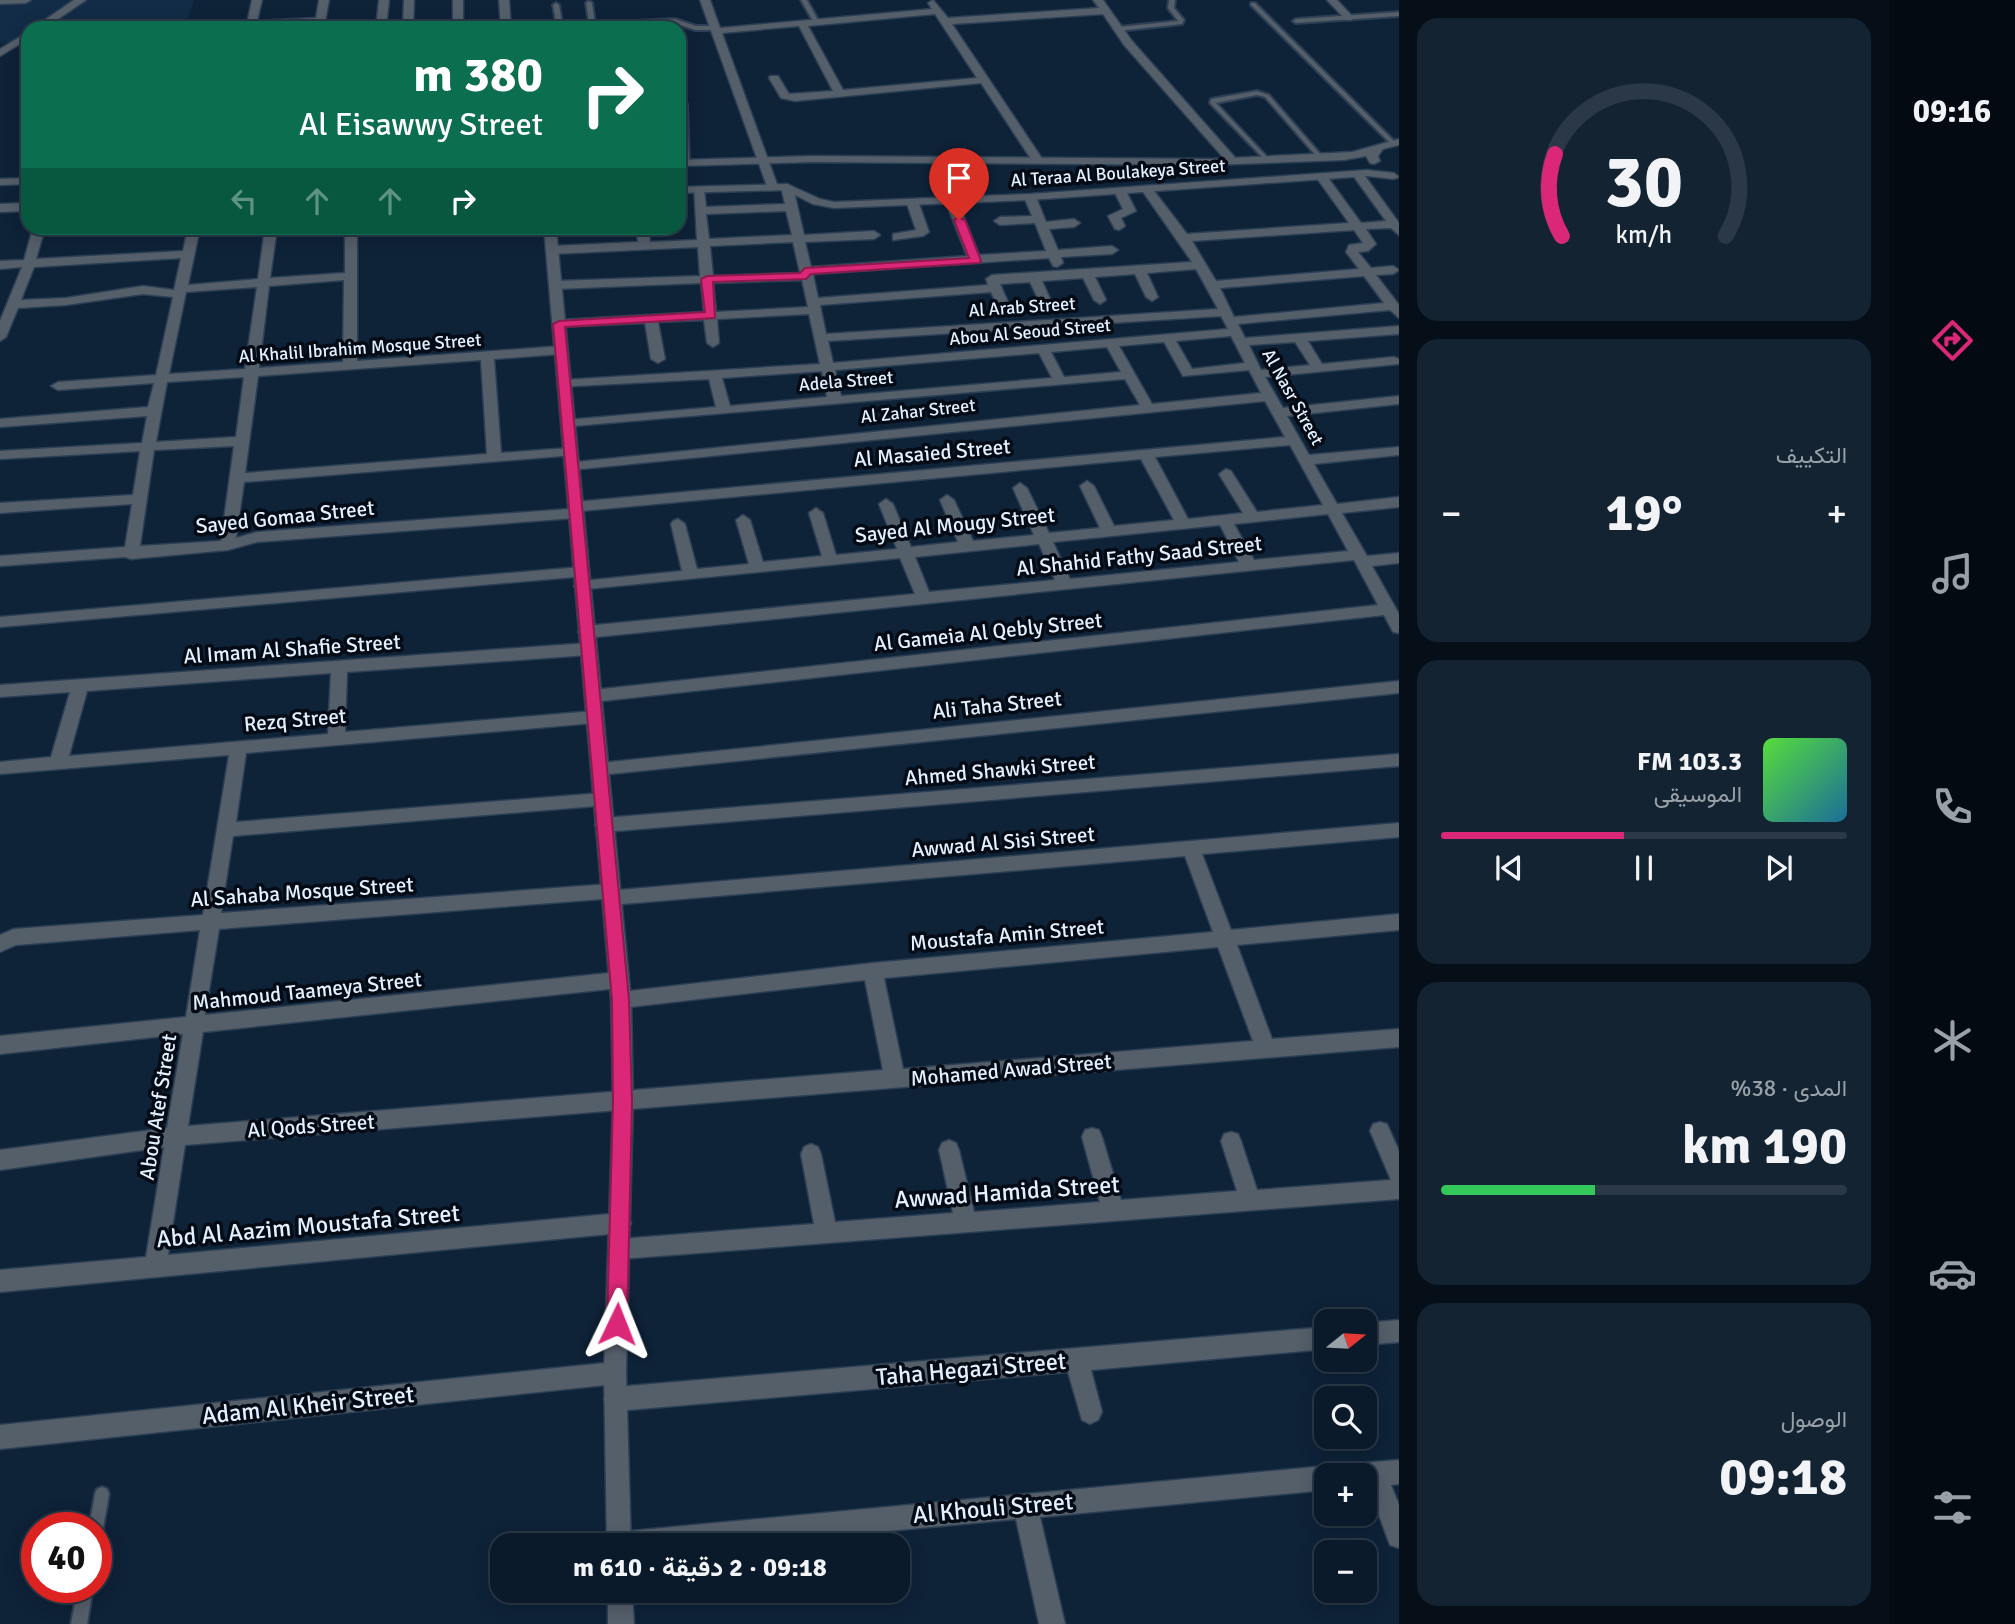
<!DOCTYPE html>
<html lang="ar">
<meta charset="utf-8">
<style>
:root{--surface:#0a1a2a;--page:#132332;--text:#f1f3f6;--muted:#99a1a8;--line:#2a3847;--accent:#db2777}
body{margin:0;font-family:Signika,Vazirmatn,sans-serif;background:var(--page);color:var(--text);direction:rtl;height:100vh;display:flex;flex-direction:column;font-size:26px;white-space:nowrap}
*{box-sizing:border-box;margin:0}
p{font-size:23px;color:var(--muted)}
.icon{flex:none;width:38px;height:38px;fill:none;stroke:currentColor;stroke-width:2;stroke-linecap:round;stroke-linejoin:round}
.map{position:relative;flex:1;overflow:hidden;direction:ltr}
.details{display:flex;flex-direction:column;gap:18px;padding:18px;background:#060e17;width:490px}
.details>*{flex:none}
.hud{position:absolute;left:21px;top:21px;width:665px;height:214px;border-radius:21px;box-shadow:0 4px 18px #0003,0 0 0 2px var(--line);direction:rtl;background:#0b6e4f;color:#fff;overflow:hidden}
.needle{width:46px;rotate:72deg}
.tools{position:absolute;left:1314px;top:1309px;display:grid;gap:14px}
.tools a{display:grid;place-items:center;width:63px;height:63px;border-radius:14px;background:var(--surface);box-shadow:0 4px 18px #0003,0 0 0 2px var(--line);font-size:35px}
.speed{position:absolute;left:21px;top:1512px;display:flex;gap:14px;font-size:35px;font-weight:700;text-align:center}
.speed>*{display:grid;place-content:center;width:91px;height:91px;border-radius:50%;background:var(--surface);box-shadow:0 4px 18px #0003,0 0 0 2px var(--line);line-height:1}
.speed .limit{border:10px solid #d22;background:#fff;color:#111}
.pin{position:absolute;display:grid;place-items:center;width:60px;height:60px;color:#fff;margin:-72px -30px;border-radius:50% 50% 50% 0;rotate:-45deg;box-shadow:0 0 7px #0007}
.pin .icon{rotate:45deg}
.me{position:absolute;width:77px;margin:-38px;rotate:2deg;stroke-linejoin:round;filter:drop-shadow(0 0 5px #0008)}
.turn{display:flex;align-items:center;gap:24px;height:147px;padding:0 28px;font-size:32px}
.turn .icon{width:91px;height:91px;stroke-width:2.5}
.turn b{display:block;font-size:49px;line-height:60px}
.lanes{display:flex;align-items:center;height:66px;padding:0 28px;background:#0003;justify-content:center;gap:35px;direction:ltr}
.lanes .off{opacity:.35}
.big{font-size:52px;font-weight:700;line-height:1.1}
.details .widget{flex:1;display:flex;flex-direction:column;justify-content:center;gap:10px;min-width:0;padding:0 24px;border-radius:21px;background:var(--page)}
.details .dial{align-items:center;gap:0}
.dial svg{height:182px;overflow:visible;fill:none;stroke:var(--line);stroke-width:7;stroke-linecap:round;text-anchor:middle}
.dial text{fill:var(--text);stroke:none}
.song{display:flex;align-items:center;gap:21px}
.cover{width:84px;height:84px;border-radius:10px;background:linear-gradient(135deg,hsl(110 70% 55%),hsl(200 70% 35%))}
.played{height:7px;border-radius:4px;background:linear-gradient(90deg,var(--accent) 45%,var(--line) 45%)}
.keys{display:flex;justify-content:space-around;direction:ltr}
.heat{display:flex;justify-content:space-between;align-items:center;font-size:38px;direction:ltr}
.charge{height:10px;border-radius:5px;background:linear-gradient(90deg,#34c759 38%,var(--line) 0)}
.trip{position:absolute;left:490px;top:1533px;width:420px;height:70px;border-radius:21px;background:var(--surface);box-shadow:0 4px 18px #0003,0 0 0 2px var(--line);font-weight:700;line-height:70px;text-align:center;direction:rtl}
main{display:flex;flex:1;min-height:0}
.tab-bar{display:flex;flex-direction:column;width:126px;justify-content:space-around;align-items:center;background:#040a11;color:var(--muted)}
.tab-bar .icon{width:49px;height:49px}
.tab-bar .current{color:var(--accent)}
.tab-bar b{font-size:32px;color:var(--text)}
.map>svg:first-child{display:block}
</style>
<main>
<nav class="tab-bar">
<b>09:16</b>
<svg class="icon current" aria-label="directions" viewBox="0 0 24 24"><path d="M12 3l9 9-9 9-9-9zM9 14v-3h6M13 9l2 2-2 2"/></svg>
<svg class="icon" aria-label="music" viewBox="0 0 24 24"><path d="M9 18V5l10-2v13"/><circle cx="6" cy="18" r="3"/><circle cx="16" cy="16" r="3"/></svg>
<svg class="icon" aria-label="phone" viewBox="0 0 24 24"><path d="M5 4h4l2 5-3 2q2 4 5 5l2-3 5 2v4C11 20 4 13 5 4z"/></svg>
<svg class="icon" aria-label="climate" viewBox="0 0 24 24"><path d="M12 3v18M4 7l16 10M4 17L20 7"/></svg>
<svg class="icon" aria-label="car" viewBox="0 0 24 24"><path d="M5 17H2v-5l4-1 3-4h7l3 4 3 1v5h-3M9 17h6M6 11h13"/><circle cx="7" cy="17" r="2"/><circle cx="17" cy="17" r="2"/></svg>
<svg class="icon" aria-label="filters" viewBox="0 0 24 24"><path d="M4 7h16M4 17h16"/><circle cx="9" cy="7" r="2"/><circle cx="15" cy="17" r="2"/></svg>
</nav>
<section class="details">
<div class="widget dial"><svg viewBox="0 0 100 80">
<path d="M14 69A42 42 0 1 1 86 69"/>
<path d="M14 69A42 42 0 0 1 11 33" stroke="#db2777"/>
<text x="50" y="56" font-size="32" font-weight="700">30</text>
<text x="50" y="72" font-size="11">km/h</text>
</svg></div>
<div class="widget"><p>التكييف</p>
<div class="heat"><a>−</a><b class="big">19°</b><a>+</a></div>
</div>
<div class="widget">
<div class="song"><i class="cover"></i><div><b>103.3 FM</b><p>الموسيقى</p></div></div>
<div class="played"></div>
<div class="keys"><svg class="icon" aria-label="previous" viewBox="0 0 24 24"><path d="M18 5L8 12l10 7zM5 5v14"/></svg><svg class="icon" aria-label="pause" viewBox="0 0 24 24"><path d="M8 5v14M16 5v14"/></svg><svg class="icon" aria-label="next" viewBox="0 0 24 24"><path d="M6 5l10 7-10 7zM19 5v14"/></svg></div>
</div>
<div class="widget"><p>المدى · 38%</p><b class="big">190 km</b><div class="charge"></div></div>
<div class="widget"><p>الوصول</p><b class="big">09:18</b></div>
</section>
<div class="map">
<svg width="1399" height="1624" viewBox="0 0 1399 1624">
<rect width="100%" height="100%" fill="#0e2238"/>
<!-- built -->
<path fill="#122c47" d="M0,0h194l-9,28h-157v14l-28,1z"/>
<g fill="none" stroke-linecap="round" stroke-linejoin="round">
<defs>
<g id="service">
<path d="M801,0h6l12,22 -1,1h-4z"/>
<path d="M1169,0h6l-1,8 10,12 -2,4 -64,7 -3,-2 3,-2 60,-6 -10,-13z"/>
<path d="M589,1l3,2 3,20 80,-4 21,7h18l3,2 -3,2h-19l-21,-7 -108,5 -10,-5 -3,-18 3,-2 3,2 3,17 5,2 22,-1 -3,-20z"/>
<path d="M1251,3h4l140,139v2h-4l-140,-139z"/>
<path d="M1399,12v4l-103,7 -3,-2 3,-2z"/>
<path d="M1257,91l12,4 53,61v2h-4l-53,-61 -8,-2 -41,8 53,56 1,1 -3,2 -57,-59 1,-4z"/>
<path d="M684,102l3,2 2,58 -3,2 -3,-2 -2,-58z"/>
<path d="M102,1487l5,2 2,5 -6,34 -2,5 -5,2v-7h-7l6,-34 2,-5z"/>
<path d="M78,1587h15l-6,37h-16z"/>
</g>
<g id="minor">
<path d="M0,0h31l-5,3 -26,1z"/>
<path d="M74,0h12l-41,28h-12z"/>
<path d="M252,0h10l-5,21 59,-3 3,-18h10l-5,28h-10l1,-4 -69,4z"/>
<path d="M379,0h10l-3,28h-10z"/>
<path d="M404,0h10l-1,28h-10z"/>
<rect x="453" y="0" width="10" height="28"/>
<path d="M499,0h10l2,28h-10z"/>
<path d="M700,0h10l10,28 212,-19 -4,-6 5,-3 15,18 151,-10 -6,-8h10l29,41 107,121 -10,2 -105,-119 -21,-31 -151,10 91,136 -6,3 -4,-1 -52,-79 -186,18 -14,-3 -12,-20 1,-2h8l11,18 44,-3 -34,-65 -77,7 56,154 -10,2zM935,14l42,64 -134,12 -35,-64z"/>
<path d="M1327,0h10l15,16v4h-6z"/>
<path d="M28,32v7l-28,17v-7z"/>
<path d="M1354,172h8l37,51v12l-8,-7 -25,1 10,15 -8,7 -10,1 13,16 22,-2 6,4 -6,4 -17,1 23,30v13l-9,-8 -152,14 7,14 154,-12v8l-91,7 14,23 72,-7 5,2v5l-134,13 18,31 116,-12v8l-112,12 22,39 90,-8v8l-85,9 23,40 62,-7v10l-57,6 25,43 32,-3v10l-27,3 27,48v19l-6,-1 -9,-17 -791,87 -8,-6 8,-6 785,-85 -24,-45 -768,78 -8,-6 8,-6 329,-32 -15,-36 -323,32 -3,-4 8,-5 100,-10 -11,-47 2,-3 5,-2 7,5 12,45 52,-5 -13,-44 7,-5 7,5 13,42 59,-6 -13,-43 7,-5 7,5 13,42 61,-6 -18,-45 7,-5 7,5 18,43 47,-5 -18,-42 7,-5 7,5 19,41 61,-6 -21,-47 7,-5 7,5 22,45 51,-5 -20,-42 7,-5 7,5 20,40 60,-6 -33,-61 -560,52 -1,5 -5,2 -318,24 -29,8 -97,9 -6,-2 -125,9v-10l125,-9 7,-43 -132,9v-10l133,-8 7,-44 -140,8v-8l142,-8 5,-27 -147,11v-8l148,-12 6,-24 -96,7 -7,-4 7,-4 98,-7 17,-78 -30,-3 -77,11 -48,3 -12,29 -6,4v-20l22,-54 -22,2v-8l24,-1 9,-32h12l-9,31 147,-8 5,-23h12l-12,57 70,-6 7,-51h12l-7,50 75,-5v-45h12v133l204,-15 7,4 -7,4 -67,5 7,94 68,-5 7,4 -2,3 -330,27 -8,56 21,-6 312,-23 1,-5 5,-2 710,-65 -20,-36 -694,69 -5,-1v-6l574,-58 -15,-26 -563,48v-6l5,-1 149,-13 -7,-28 -151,8v-6l5,-1 257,-16 -11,-50 -92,5 2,24 -6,4 -6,-4 -3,-23 -46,2 7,37 -7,4 -7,-4 -6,-36 -91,4v-6l5,-1 145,-8 -3,-29 -145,6 -6,-4 6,-4 144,-5 -2,-29 -146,7 -6,-4 6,-4 86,-4 -2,-14h12l2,14 47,-2 -3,-53 10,2 2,18 79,-3 -4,-17 6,-3 6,3 11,48 70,-4 6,4 -6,4 -69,3 6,25 156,-11 -22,-56 6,-3 6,3 22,55 67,-4 -11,-28 -35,2 -6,-4 6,-4 32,-1 -8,-19 6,-3 6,3 10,25 28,-3 6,4 -6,4 -25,2 9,21 54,-4 6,4 -6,4 -51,3 2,6 -6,4 -4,-1 -4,-8 -236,16 5,24 170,-13 -2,-6 6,-4 200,-13 -51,-73 6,-3 4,1 36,47 162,-11 -33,-46 6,-3 4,1 35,48 25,-2 -34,-47zM786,211l6,24 -83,4 -3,-25zM1354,230l9,13 -14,2 -3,7 13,17 -143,12 -24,-40zM793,242l7,31 -87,3 -3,-30zM181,258l-7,32 -31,-4 -77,12 -45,2 13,-33zM1196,269l22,40 -392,25 -6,-29 171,-13 9,19 6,4 6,-4 -12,-27 30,-2 10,21 6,4 6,-4 -10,-22 41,-3 11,22 6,4 6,-4 -11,-23 40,-3 11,23 6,4 6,-4 -11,-24zM1364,276l20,27 -150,14 -14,-29zM344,280l-1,82 -84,6 10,-82zM802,280l6,27 -92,5 -3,-29zM257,287l-12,82 -76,5 17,-82zM1221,316l7,13 -395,34 -5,-22zM1231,336l14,27 -53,6 -16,-28zM1164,342l19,34 66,-6 12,23 -109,11 -33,-58zM1295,342l15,23 -49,5 -12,-25zM1107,347l14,25 -57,5 -13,-25zM1039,353l13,25 -211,18 -6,-26zM481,360l6,94 -242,19 13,-97zM822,371l5,26 -97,9 -8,-28zM244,377l-8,60 -80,5 11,-60zM1290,445l33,60 -66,7 -26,-41 -5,-2 -7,5 24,39 -55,6 -33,-62zM234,446l-13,95 -81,5 14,-96zM1328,514l20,37 -94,9 -20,-36zM1220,525l19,37 -169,17 -17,-37zM1039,544l16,36 -126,12 -14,-35z"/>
<path d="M1120,188l6,3 10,20 -15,7 4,8 -6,4 -4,-1 -7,-13 15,-7 -9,-18z"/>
<path d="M908,199l10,2 11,31 -6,4 -30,4v-6l23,-4 -10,-29z"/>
<path d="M581,567l8,5 -3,4 -586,51v-10z"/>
<path d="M588,643l8,6 -8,6 -241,17 -2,60 249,-21 8,6 -8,6 -348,30 -10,69 366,-29 6,2 3,5 -3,5 -375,31 -12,77 389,-29 9,6 780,-67v14l-197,17 29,76 168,-16v16l-162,15 35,94 127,-10v18l-1214,98 -17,110 452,-42 8,3 3,7 -3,7 -8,3 -620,59v-22l146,-13 18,-110 -164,23v-20l167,-22 16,-94 -183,20v-18l186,-19 14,-87 -184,15 -16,7v-17l14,-6 189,-14 26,-160 -229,19v-12l51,-5 19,-65 -70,5v-12zM331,673l-3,61 -259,22 18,-65zM1185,856l28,76 -340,31 -252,29 -7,2 -3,6 3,6 7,2 244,-28 18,90 -695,56 15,-94 416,-44 7,-2 3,-6 -3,-6 -7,-2 -414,43 14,-86 383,-30 3,4 6,2zM1218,947l35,94 -350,28 -19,-91z"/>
<path d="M1399,681v12l-799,82 -6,-1 -3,-5 3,-5 6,-1z"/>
<path d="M1399,754v12l-795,66 -6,-2 -3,-5 3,-5 6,-2z"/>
<path d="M1380,1122l7,2 12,27v48l-779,60 -8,-3 -3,-7 3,-7 8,-3 194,-15 -13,-70 3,-7 7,-3 7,3 3,7 14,68 118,-9 -14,-63 3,-7 7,-3 7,3 3,7 15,62 126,-10 -18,-65 3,-7 7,-2 7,2 3,7 19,63 116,-9 -16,-50 3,-7 7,-2 7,2 3,7 16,49 134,-10 -21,-49 3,-7z"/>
<path d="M1399,1320v22l-34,3v-22z"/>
<path d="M1326,1327v22l-235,21 11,42 -4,8 -8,4 -8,-4 -14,-48 -452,39 -8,-4 -4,-8 4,-8 8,-4z"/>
<path d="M615,1362l8,3 3,8 -3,8 -8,3 -615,65v-24z"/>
<path d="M1399,1460v24l-8,1 8,20v43l-9,-3 -22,-59 -3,1v-12h-15l4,-8 8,-4z"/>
<path d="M1326,1466l8,4 3,5h-11v15l-286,27 25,107h-26l-23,-105 -279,26 -130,-1 3,-9 9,-3z"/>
</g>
<g id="tertiary">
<path d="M1399,139v6l-16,4 -5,7 2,5 -6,3 -4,-1 -4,-7 -22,4 -133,5 -399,-3 -133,4v-6l133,-4 399,3 141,-7z"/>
<path d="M1367,170l27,3 5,4 -5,2 -27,-3 -337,24 -196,8 -21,-4 -28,-14 -106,3v-6l108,-3 33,15 14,3 196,-8z"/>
<path d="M28,178v6l-28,1v-6z"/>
<path d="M28,203v8l-28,1v-8z"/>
<path d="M544,228h12l75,772 2,102 -7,271 5,172h-24l-3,-172 9,-271 -2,-102z"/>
<path d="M608,1591h24l2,33h-26z"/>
</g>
</defs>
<!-- service casing -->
<use href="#service" stroke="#2c3f54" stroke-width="4"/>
<!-- minor casing -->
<use href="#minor" stroke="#2c3f54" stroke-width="3"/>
<!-- tertiary casing -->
<use href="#tertiary" stroke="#2c3f54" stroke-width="3"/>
<!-- service -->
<use href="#service" fill="#555f6a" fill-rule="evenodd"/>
<!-- minor -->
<use href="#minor" fill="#555f6a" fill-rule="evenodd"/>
<!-- tertiary -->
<use href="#tertiary" fill="#555f6a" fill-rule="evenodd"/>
</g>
<!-- route -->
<path fill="#db2777" stroke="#8e194d" stroke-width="2" d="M959,217l6,3 16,41 -2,2 -168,11 -5,5 -93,3 2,36 -150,9 64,673 3,102 -5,222 -3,7 -7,3 -7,-3 -3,-7 6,-222 -1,-102 -59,-676 6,-3 146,-9 -4,-33 6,-3 93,-3 5,-5 164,-10 -15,-38z"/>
<g text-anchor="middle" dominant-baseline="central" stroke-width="7" stroke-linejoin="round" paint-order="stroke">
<!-- far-street labels -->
<g font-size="18" fill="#e3f0ff" stroke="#040b15">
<text transform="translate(1118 173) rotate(-4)">Al Teraa Al Boulakeya Street</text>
<text transform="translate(1022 307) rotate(-4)">Al Arab Street</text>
<text transform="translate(1030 332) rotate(-5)">Abou Al Seoud Street</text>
<text transform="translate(360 348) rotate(-4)">Al Khalil Ibrahim Mosque Street</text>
<text transform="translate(846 381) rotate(-5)">Adela Street</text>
<text transform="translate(1293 397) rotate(61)">Al Nasr Street</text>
<text transform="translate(918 411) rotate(-6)">Al Zahar Street</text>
</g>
<!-- street labels -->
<g font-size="21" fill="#e3f0ff" stroke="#040b15">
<text transform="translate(932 453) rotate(-5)">Al Masaied Street</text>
<text transform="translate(285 517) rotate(-6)">Sayed Gomaa Street</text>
<text transform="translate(955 525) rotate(-6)">Sayed Al Mougy Street</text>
<text transform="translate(1139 556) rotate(-6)">Al Shahid Fathy Saad Street</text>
<text transform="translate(988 632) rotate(-6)">Al Gameia Al Qebly Street</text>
<text transform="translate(292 649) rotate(-4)">Al Imam Al Shafie Street</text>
<text transform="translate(997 705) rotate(-6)">Ali Taha Street</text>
<text transform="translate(295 720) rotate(-5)">Rezq Street</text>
<text transform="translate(1000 770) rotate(-5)">Ahmed Shawki Street</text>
<text transform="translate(1003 842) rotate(-5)">Awwad Al Sisi Street</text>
<text transform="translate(302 892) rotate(-4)">Al Sahaba Mosque Street</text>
<text transform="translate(1007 935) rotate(-5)">Moustafa Amin Street</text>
<text transform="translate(307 991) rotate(-6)">Mahmoud Taameya Street</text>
<text transform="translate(1011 1070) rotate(-5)">Mohamed Awad Street</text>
<text transform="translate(158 1107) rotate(-81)">Abou Atef Street</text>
<text transform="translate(311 1126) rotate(-4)">Al Qods Street</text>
</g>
<!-- near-street labels -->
<g font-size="24" fill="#e3f0ff" stroke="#040b15">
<text transform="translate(1007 1192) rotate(-4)">Awwad Hamida Street</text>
<text transform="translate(308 1226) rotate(-5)">Abd Al Aazim Moustafa Street</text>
<text transform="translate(971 1369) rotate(-5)">Taha Hegazi Street</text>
<text transform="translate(308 1405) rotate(-6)">Adam Al Kheir Street</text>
<text transform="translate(993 1508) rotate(-5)">Al Khouli Street</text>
</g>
</g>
</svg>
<div class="tools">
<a><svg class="needle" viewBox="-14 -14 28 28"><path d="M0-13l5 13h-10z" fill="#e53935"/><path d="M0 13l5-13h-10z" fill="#99a1a8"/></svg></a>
<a><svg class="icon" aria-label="search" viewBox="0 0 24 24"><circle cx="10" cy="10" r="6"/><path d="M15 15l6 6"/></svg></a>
<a>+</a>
<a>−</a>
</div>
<div class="speed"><div class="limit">40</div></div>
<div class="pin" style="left:959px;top:220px;background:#d93025"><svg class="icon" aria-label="arrive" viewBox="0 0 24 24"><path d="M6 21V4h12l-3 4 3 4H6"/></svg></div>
<svg class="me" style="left:617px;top:1324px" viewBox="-20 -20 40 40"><path d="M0-17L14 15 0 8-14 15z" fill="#db2777" stroke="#fff" stroke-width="4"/></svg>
<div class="trip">09:18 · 2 دقيقة · 610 m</div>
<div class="hud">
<div class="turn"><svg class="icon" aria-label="right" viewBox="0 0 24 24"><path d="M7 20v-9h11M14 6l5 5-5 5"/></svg><div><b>380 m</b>Al Eisawwy Street</div></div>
<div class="lanes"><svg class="icon off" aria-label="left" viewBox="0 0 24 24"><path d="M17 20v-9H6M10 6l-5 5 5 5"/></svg><svg class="icon off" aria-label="ahead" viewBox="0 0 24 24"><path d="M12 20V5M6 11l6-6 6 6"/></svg><svg class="icon off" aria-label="ahead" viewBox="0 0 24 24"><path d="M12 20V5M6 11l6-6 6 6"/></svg><svg class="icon" aria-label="right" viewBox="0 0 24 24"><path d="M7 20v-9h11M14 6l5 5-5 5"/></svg></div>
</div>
</div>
</main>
